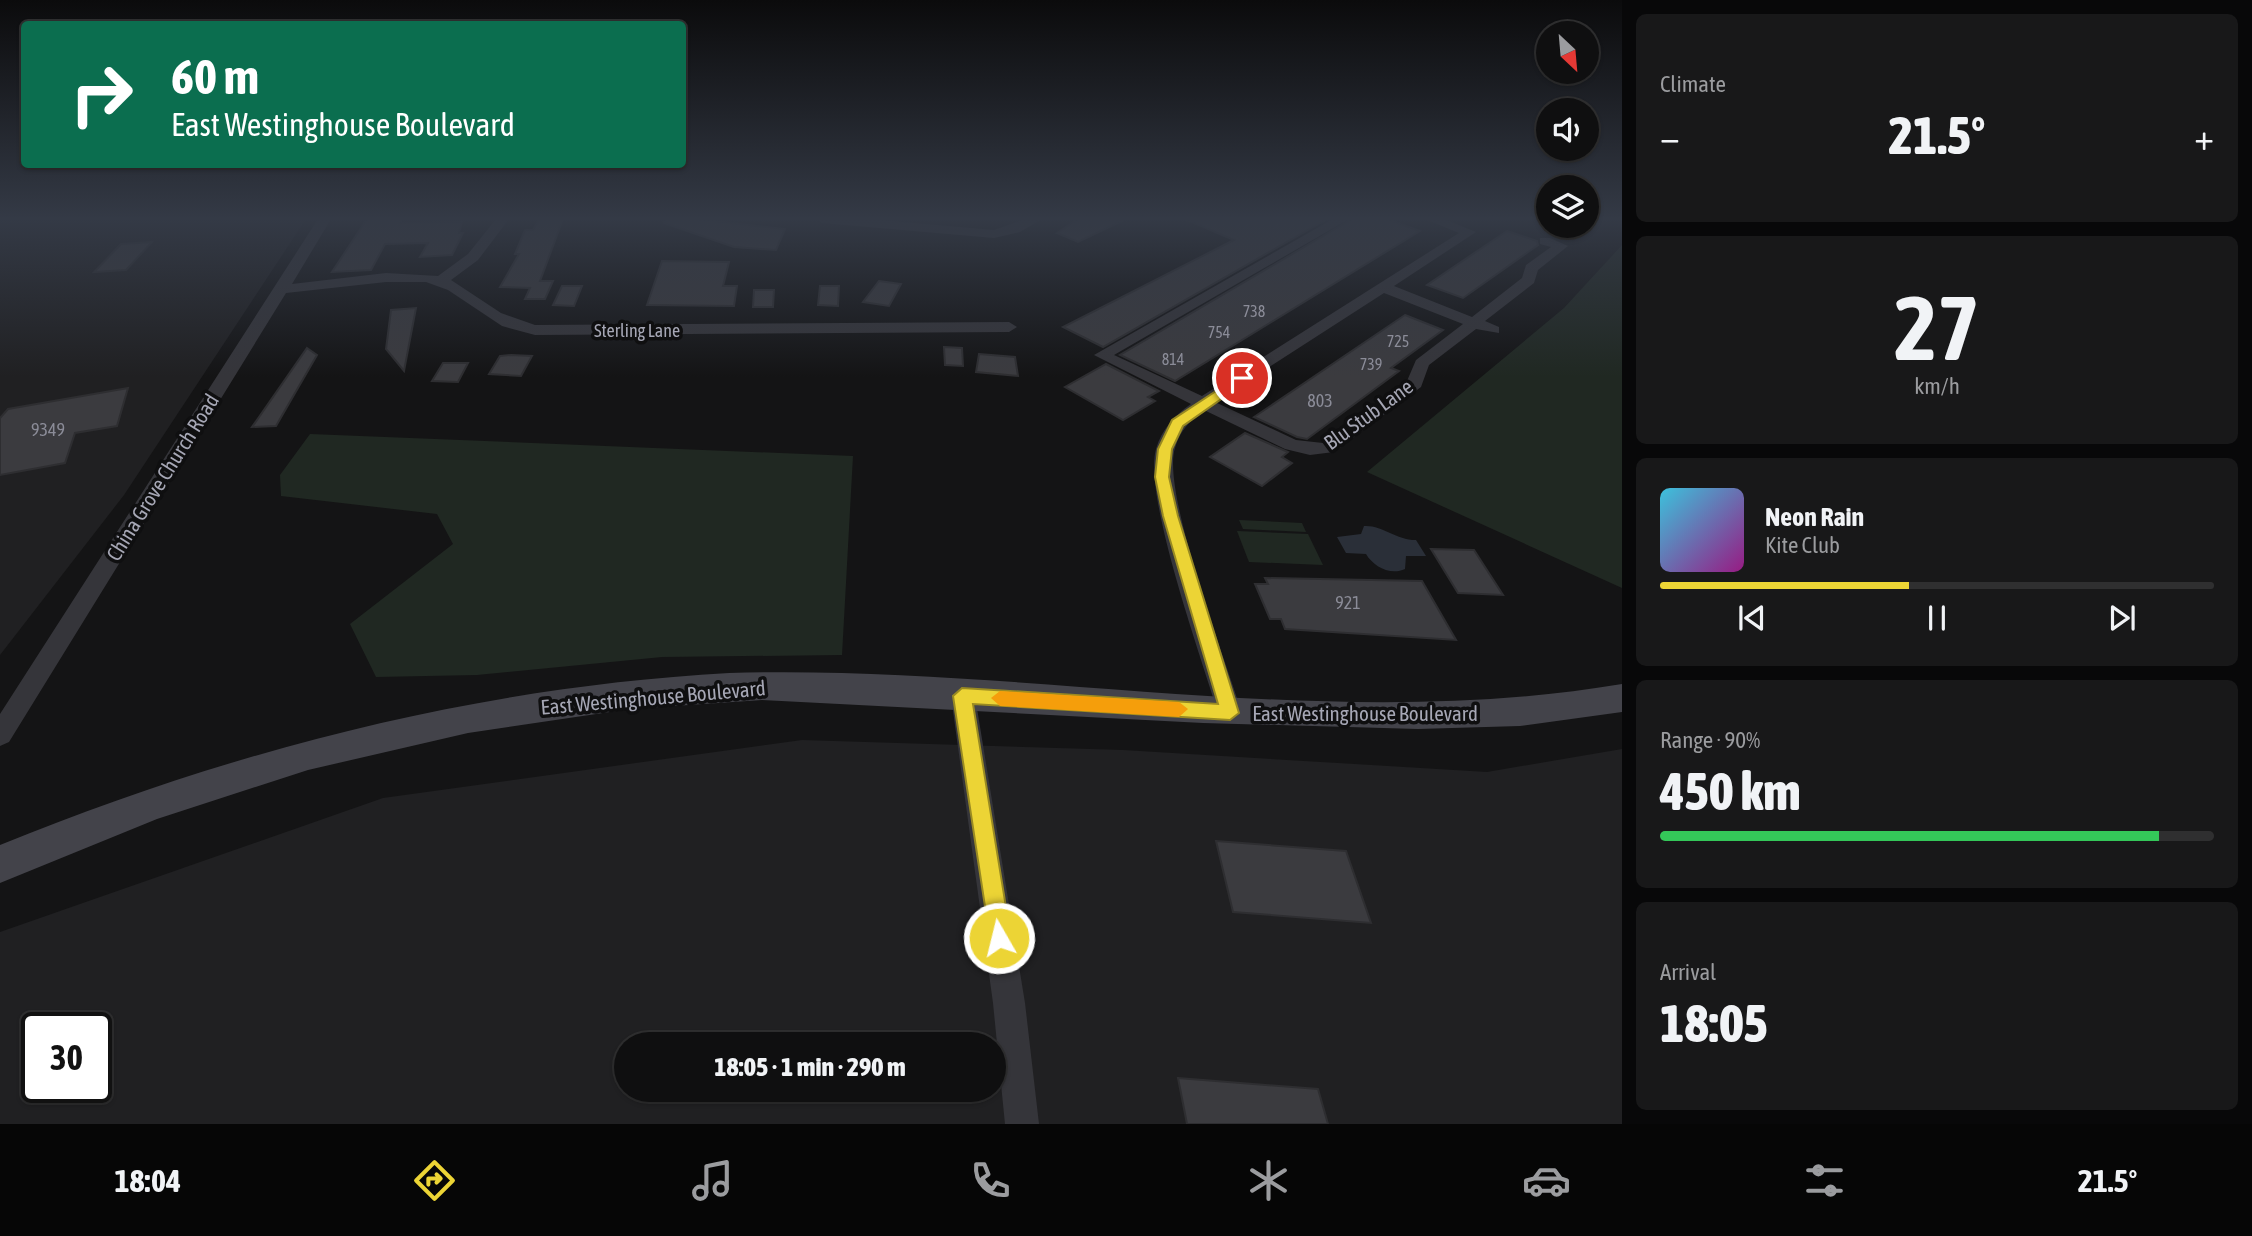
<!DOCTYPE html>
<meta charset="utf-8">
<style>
:root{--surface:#0f0f10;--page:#181819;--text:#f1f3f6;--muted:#9b9c9f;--line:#2f2f30;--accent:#ecd435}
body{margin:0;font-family:"Asap Condensed",sans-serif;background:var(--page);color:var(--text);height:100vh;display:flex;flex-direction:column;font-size:26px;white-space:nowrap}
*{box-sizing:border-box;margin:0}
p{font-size:23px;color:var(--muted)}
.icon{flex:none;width:38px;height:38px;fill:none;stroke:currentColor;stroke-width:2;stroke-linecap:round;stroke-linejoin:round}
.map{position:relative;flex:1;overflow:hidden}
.drawer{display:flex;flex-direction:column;gap:14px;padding:14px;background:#080809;width:630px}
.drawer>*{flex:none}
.guide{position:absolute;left:21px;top:21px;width:665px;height:147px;border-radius:7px;box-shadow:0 2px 5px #0004,0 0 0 2px var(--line);background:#0b6e4f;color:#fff;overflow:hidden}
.needle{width:46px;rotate:154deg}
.buttons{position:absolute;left:1536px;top:21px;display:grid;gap:14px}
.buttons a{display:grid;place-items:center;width:63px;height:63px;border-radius:50%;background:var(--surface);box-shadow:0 2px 5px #0004,0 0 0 2px var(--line);font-size:35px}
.speed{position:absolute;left:21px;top:1012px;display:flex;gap:14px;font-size:35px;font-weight:700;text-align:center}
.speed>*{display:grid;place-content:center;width:91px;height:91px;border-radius:50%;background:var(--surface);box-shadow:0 2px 5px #0004,0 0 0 2px var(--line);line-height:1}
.speed .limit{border:4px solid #111;border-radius:10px;background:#fff;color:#111}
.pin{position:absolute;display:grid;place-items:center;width:60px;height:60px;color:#fff;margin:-30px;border:4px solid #fff;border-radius:50%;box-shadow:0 2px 7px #0007}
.me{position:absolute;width:77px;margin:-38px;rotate:352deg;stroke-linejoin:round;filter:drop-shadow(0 0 5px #0008)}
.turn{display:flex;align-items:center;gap:24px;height:147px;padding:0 35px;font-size:32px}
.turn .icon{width:91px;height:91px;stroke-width:2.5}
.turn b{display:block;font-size:49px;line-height:60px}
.big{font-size:52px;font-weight:800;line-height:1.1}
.drawer .widget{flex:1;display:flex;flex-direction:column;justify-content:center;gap:10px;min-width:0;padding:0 24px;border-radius:10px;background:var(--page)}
.drawer .dial{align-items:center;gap:0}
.dial b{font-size:91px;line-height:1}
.song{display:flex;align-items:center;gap:21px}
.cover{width:84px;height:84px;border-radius:10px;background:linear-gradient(135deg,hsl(190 70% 55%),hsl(310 70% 35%))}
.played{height:7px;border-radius:4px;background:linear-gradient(90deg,var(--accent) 45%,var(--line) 45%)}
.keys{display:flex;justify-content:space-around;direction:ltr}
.heat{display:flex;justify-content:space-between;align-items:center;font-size:38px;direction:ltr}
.charge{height:10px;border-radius:5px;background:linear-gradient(90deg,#34c759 90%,var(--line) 0)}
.trip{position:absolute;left:614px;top:1032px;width:392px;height:70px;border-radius:35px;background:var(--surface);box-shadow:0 2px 5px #0004,0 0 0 2px var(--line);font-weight:800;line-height:70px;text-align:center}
.menu{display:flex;height:112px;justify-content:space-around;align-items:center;background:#060606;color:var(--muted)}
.menu .icon{width:49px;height:49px}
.menu .on{color:var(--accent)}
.menu b{font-size:32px;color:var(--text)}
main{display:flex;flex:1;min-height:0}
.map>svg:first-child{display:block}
</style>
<main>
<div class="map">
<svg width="1622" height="1124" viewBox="0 0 1622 1124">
<rect width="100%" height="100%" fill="#141415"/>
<!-- built -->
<g fill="#202022" fill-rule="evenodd">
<path d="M0,219h306l-182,276 -124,160z"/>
<path d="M802,740l321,10 364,22 135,-23v375h-1622v-192l383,-134zM37,1027h59v60h-59zM626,1045h368v45h-368z"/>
</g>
<!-- green -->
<g fill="#202822">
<path d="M1622,245v343l-255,-116 197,-164z"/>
<path d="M310,434l543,22 -11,199 -180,2 -185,18 -101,2 -26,-53 103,-80 -16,-30 -156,-18 -1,-21z"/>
<path d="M1239,520l63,3 4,9 -63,-3z"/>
<path d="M1237,531l71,3 15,31 -74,-3z"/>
</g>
<!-- water -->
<path fill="#2a2f38" d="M1364,526c19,-1 31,14 52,14l10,16h-20l-1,13c-15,7 -32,-3 -39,-15l-20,-1 -9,-16 24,-3z"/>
<!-- building -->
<g fill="#3b3b3f" stroke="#2e2e31" stroke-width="2">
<path d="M367,219h35l-2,4 62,-1 -3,11h4l-11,22 -32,2 8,-14 -43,1 -14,26 -39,2z"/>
<path d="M539,219h24l-23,62h13l-8,18h-20l5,-11 -30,-1 19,-33h-4l10,-24h8z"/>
<path d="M665,219h31l89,10 -9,21 -42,-3 -70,-24z"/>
<path d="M1078,219h48l-48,23 -21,-9z"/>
<path d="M1185,219h142l-224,128 -40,-20 171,-87z"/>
<path d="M1352,219h35l33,12 -245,150 -55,-26z"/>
<path d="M1507,231l30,10 1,4 -75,53 -36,-13z"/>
<path d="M152,242l-26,28 -32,2 27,-28z"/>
<path d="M662,261l67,1 -6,24h14l-3,20 -87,-1z"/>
<path d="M879,281l22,3 -12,22 -26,-4z"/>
<path d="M562,286h20l-8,20 -21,-1z"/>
<path d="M820,286h19l-1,20 -20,-1z"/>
<path d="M754,290h20l-1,17h-20z"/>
<path d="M416,308l-12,63 -18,-22 5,-39z"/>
<path d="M1405,315l38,15 -52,38 8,3 -92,68 -10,-2 -43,-20z"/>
<path d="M944,347l18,1 1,18 -18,-1z"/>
<path d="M307,348l10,7 -41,71 -24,1z"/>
<path d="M979,354l36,3 3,19 -42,-4z"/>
<path d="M500,356l11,-1 21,1 -11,20 -32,-2z"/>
<path d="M443,363h25l-10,19 -26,-1z"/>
<path d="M1106,364l53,27 -11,6 7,4 -32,19 -58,-33z"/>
<path d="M128,388l-11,38 -42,7 -10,30 -65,12v-57l8,-9z"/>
<path d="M1245,433l43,19 -6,5 10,6 -30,23 -52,-29z"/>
<path d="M1431,549l43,1 29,45 -45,-2z"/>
<path d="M1265,578l157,3 34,59 -171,-11 -4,-10h-11l-15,-35h13z"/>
<path d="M1216,841l130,10 25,72 -138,-11z"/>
<path d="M1178,1078l140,11 10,35h-141z"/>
</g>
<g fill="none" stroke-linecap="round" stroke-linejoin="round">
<!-- minor -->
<g fill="#35353a" fill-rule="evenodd">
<path d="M318,219h13l-39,65 94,-11 52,3 30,-22 28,-35h13l-31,41 -27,20 50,33 34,12 474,-3 8,5 -8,5 -474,3 -33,-9 -54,-36 -22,-8h-40l-100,11 -277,449 -9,4v-32z"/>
<path d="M816,219h53l125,11 31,-11h17l-22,13 -26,6 -172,-15z"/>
<path d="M1333,219h16l-235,136 88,41 257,-163 -34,-14h19l32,13 -82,54 78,31 50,-39 4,-13 25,-18 -11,-3v-6h10l18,8 -30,24 -4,13 -49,38 14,6v6l-23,-4 -47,36 -8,22 -87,65 -24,3 -25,-6 -81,-39c-14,11 -24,20 -29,38 -14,43 51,213 67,265l-3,7 -9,3 -9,-3 -3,-7c-16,-54 -75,-217 -62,-264 6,-20 18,-33 35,-45l-97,-49zM1384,293l79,31 -47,36 -9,21 -84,62 -27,-3 -81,-38z"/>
<path d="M963,686l9,3 3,7 50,307 14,121h-34l-12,-121 -42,-307 3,-7z"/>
</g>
<!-- secondary -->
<path fill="#43434a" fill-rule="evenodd" d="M729,673c296,-9 598,61 893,11v28l-102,14 -102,3 -215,-6 -441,-23 -132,9 -162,24 -160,37 -151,49 -157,64v-38c233,-95 477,-158 729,-172z"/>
</g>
<!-- sky -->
<linearGradient id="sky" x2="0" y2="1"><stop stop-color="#0b0b0c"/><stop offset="0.58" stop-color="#343a46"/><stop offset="1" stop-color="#343a46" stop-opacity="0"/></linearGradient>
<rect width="1622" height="377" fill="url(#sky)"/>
<!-- route -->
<path fill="#ecd435" stroke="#998a22" stroke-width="2" d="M1242,374l6,4 -1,3 -64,45 -11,23 -3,28 9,39 61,197 -9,7 -257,-16 38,234 -4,8 -8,3 -8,-3 -38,-250 9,-8 256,16 -55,-188 -8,-39 3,-28 14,-29z"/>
<!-- slow -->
<path fill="#f59e0b" d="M1000,691l179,11 9,7 -9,8 -179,-11 -9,-8z"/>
<g text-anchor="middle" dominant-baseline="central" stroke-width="7" stroke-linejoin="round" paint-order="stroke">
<!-- far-number labels -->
<g font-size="16" fill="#8b8c98">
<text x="1254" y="311">738</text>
<text x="1219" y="332">754</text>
<text x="1398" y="341">725</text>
<text x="1173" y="359">814</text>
<text x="1371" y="364">739</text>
</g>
<!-- far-street labels -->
<g font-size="18" fill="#a6a7b5" stroke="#0f0f10">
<text x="637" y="330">Sterling Lane</text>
</g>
<!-- number labels -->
<g font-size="18" fill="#8b8c98">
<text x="1320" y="400">803</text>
<text x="48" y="429">9349</text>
<text x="1348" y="602">921</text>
</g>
<!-- street labels -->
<g font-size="21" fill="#a6a7b5" stroke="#0f0f10">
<text transform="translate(1368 414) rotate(-36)">Blu Stub Lane</text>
<text transform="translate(162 477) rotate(-58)">China Grove Church Road</text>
<text transform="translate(653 697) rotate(-5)">East Westinghouse Boulevard</text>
<text x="1365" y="713">East Westinghouse Boulevard</text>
</g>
</g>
</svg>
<div class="buttons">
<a><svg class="needle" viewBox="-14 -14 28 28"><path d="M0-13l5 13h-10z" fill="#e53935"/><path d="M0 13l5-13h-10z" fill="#9b9c9f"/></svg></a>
<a><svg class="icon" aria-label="sound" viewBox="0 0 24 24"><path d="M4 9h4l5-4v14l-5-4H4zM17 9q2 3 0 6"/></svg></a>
<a><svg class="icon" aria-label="layers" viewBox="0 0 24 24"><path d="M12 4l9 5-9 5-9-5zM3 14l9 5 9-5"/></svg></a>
</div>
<div class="speed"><div class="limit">30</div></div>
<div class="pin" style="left:1242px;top:378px;background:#d93025"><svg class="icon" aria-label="arrive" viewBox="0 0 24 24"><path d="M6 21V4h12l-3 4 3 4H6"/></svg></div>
<svg class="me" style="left:999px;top:938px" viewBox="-20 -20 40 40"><circle r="17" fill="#ecd435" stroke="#fff" stroke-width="3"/><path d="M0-11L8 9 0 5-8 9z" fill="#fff"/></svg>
<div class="trip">18:05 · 1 min · 290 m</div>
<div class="guide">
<div class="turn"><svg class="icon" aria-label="right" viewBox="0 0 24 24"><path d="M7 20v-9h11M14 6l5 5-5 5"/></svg><div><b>60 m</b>East Westinghouse Boulevard</div></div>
</div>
</div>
<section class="drawer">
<div class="widget"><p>Climate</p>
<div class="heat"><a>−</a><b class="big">21.5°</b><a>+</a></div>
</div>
<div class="widget dial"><b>27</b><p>km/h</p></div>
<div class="widget">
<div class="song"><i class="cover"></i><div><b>Neon Rain</b><p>Kite Club</p></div></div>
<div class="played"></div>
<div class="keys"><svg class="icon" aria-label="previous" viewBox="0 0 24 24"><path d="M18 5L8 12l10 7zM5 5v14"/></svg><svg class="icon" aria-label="pause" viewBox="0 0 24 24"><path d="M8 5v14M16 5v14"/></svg><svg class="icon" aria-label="next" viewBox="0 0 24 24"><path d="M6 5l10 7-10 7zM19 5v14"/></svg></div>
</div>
<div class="widget"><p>Range · 90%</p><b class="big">450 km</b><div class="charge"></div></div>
<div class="widget"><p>Arrival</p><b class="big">18:05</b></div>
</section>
</main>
<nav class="menu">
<b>18:04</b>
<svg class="icon on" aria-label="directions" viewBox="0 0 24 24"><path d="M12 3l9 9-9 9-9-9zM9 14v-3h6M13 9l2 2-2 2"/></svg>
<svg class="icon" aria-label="music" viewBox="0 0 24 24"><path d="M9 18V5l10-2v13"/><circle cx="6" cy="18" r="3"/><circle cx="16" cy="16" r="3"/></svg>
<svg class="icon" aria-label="phone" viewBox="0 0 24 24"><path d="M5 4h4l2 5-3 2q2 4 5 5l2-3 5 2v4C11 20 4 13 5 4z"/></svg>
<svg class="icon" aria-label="climate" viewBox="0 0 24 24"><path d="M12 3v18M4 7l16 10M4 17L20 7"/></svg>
<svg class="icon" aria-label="car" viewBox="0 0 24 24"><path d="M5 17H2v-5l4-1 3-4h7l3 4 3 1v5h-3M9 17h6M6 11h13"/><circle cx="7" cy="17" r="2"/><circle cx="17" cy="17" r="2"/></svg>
<svg class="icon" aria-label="filters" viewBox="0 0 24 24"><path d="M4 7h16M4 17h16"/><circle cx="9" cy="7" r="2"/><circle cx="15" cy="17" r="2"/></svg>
<b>21.5°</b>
</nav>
